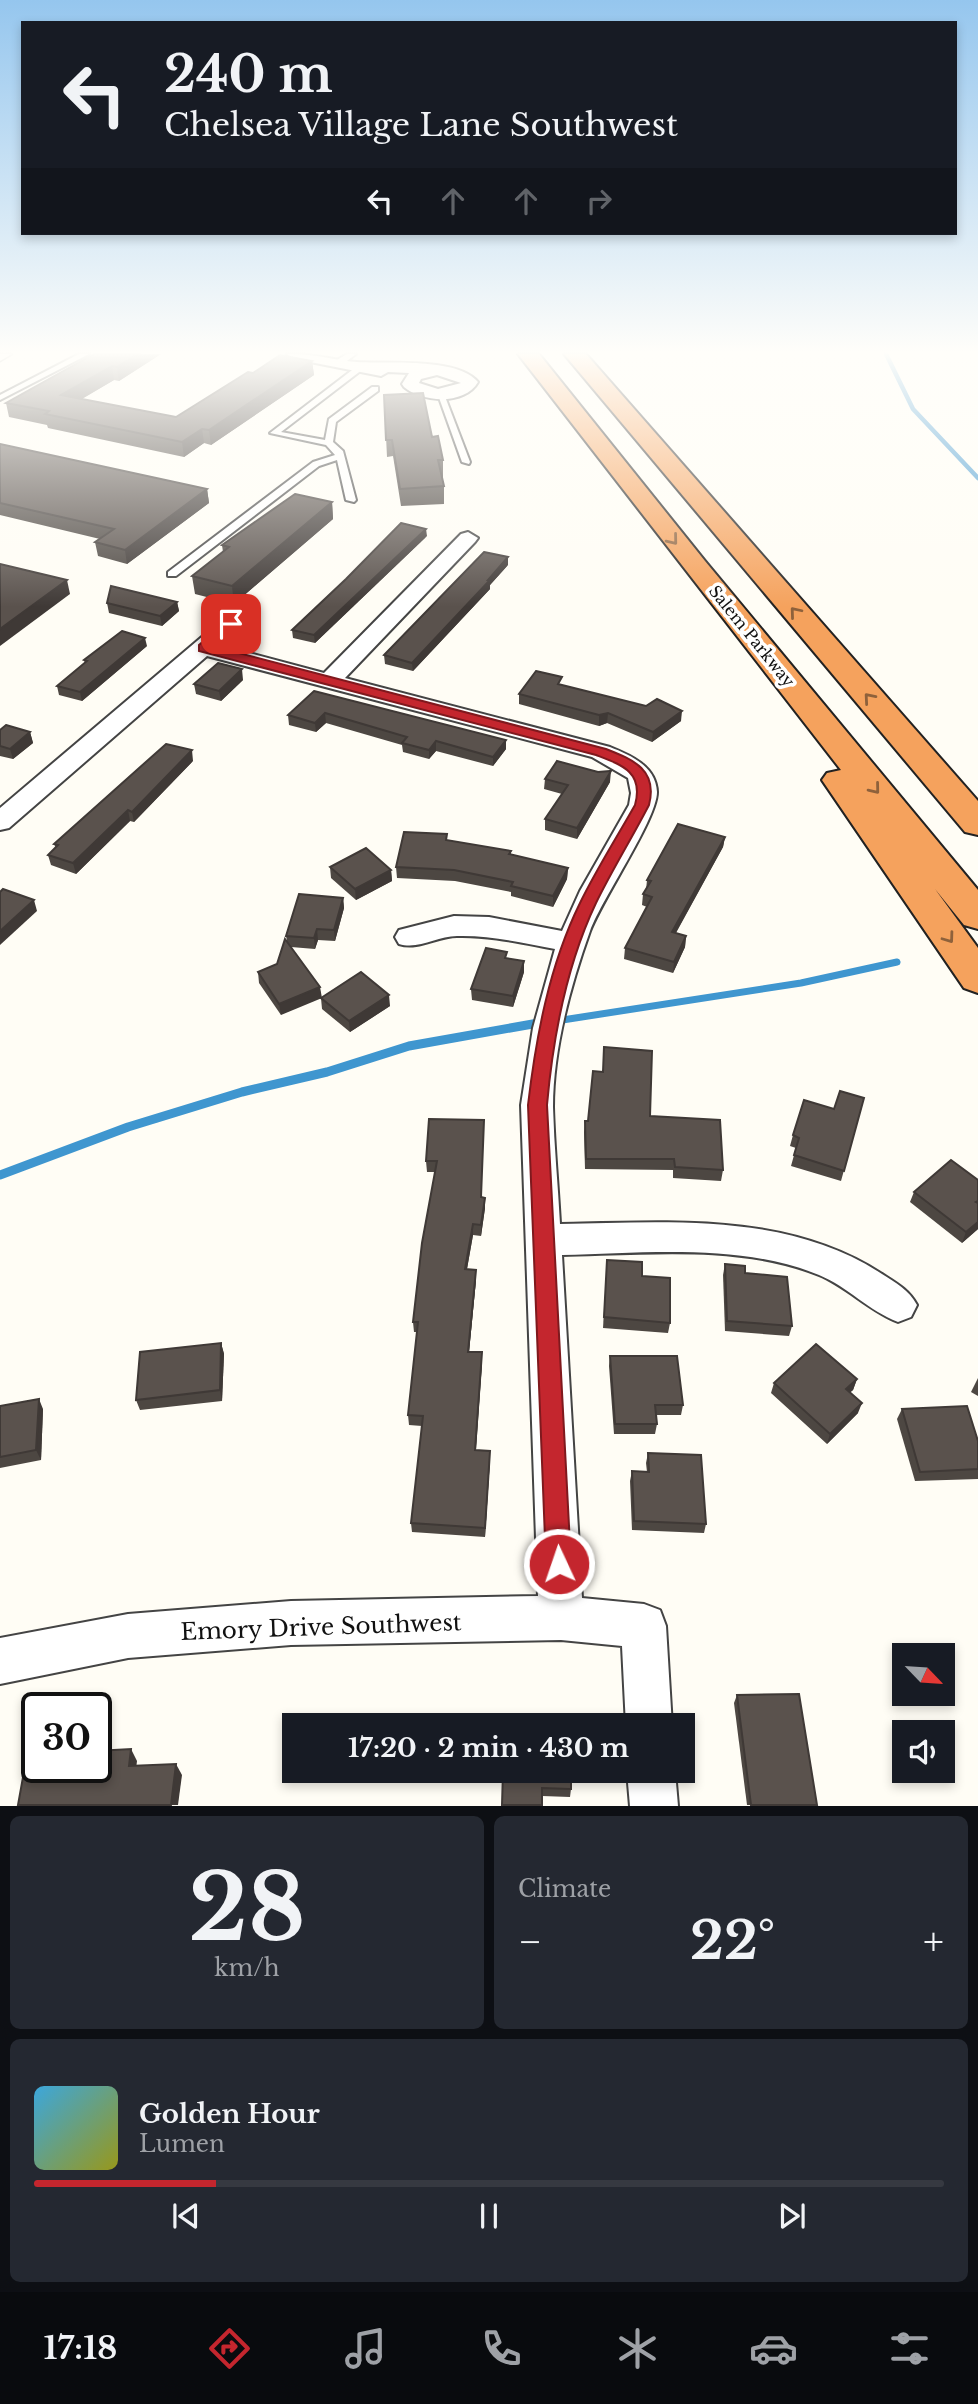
<!DOCTYPE html>
<meta charset="utf-8">
<style>
:root{--surface:#171b24;--page:#242831;--text:#f1f3f6;--muted:#9ea1a6;--line:#363941;--accent:#c4262e}
body{margin:0;font-family:"Libre Baskerville",serif;background:var(--page);color:var(--text);height:100vh;display:flex;flex-direction:column;font-size:26px;white-space:nowrap}
*{box-sizing:border-box;margin:0}
p{font-size:23px;color:var(--muted)}
.icon{flex:none;width:38px;height:38px;fill:none;stroke:currentColor;stroke-width:2;stroke-linecap:round;stroke-linejoin:round}
.map{position:relative;height:1806px;overflow:hidden}
.details{display:flex;flex-direction:column;gap:10px;padding:10px;background:#0d0f14;flex:1}
.details>*{flex:none}
.guide{position:absolute;left:21px;top:21px;width:936px;height:214px;border-radius:0px;box-shadow:0 4px 10px #0003;background:#171b24;color:var(--text);overflow:hidden}
.needle{width:46px;rotate:115deg}
.buttons{position:absolute;left:892px;top:1643px;display:grid;gap:14px}
.buttons a{display:grid;place-items:center;width:63px;height:63px;border-radius:0px;background:var(--surface);box-shadow:0 4px 10px #0003;font-size:35px}
.speed{position:absolute;left:21px;top:1692px;display:flex;gap:14px;font-size:35px;font-weight:700;text-align:center}
.speed>*{display:grid;place-content:center;width:91px;height:91px;border-radius:50%;background:var(--surface);box-shadow:0 4px 10px #0003;line-height:1}
.speed .limit{border:4px solid #111;border-radius:10px;background:#fff;color:#111}
.pin{position:absolute;display:grid;place-items:center;width:60px;height:60px;color:#fff;margin:-30px;border-radius:14px;box-shadow:0 4px 10px #0006}
.me{position:absolute;width:77px;margin:-38px;rotate:357deg;stroke-linejoin:round;filter:drop-shadow(0 0 5px #0008)}
.turn{display:flex;align-items:center;gap:24px;height:147px;padding:0 28px;font-size:32px}
.turn .icon{width:91px;height:91px;stroke-width:2.5}
.turn b{display:block;font-size:49px;line-height:60px}
.lanes{display:flex;align-items:center;height:66px;padding:0 28px;background:#0003;justify-content:center;gap:35px;direction:ltr}
.lanes .off{opacity:.35}
.big{font-size:52px;font-weight:700;line-height:1.1}
.details .card{flex:1;display:flex;flex-direction:column;justify-content:center;gap:10px;min-width:0;padding:0 24px;border-radius:10px;background:var(--page)}
.details .dial{align-items:center;gap:0}
.dial b{font-size:91px;line-height:1}
.song{display:flex;align-items:center;gap:21px}
.cover{width:84px;height:84px;border-radius:10px;background:linear-gradient(135deg,hsl(200 70% 55%),hsl(60 70% 35%))}
.played{height:7px;border-radius:4px;background:linear-gradient(90deg,var(--accent) 20%,var(--line) 20%)}
.keys{display:flex;justify-content:space-around;direction:ltr}
.heat{display:flex;justify-content:space-between;align-items:center;font-size:38px;direction:ltr}
.details .tiles{flex:1;display:grid;gap:10px;grid-template-columns:1fr 1fr}
.card:last-child{grid-column:span 2}
.trip{position:absolute;left:282px;top:1713px;width:413px;height:70px;border-radius:0px;background:var(--surface);box-shadow:0 4px 10px #0003;font-weight:700;line-height:70px;text-align:center}
.tab-bar{display:flex;height:112px;justify-content:space-around;align-items:center;background:#090b0e;color:var(--muted)}
.tab-bar .icon{width:49px;height:49px}
.tab-bar .active{color:var(--accent)}
.tab-bar b{font-size:32px;color:var(--text)}
.map>svg:first-child{display:block}
</style>
<div class="map">
<svg width="978" height="1806" viewBox="0 0 978 1806">
<rect width="100%" height="100%" fill="#fffdf5"/>
<g fill="none" stroke-linecap="round" stroke-linejoin="round">
<!-- stream-far2 -->
<path stroke="#3f96cf" stroke-width="4.5" d="M886,354l27,55 65,69"/>
<!-- stream-far1 -->
<g stroke="#3f96cf" stroke-width="7">
<path d="M556,1021l245,-38 96,-21"/>
<path d="M540,1023l4,-1"/>
</g>
<!-- stream -->
<path stroke="#3f96cf" stroke-width="9" d="M0,1175l128,-48 114,-35 85,-20 82,-26 135,-24"/>
<defs>
<g id="service">
<path d="M79,354h10l-89,46v-5z"/>
<path d="M347,354h9l-13,10h-6v-4z"/>
<path d="M360,364l7,2 -86,66 44,8 4,-21 43,-32h6v4l-42,31 -3,20 10,9 13,49 -2,2 -8,-2 -9,-40 -18,6 -143,110h-8v-4l145,-110 22,-7 -9,-10 -56,-12z"/>
<path d="M437,392l7,2 26,68 -1,2 -7,-2z"/>
</g>
<g id="minor">
<path d="M287,354c25,-1 46,6 70,8 31,2 100,-5 121,20 -13,23 -55,21 -74,5l-2,-3 7,-11 -21,-1 -7,4 -86,-17zM437,375l24,8 -23,6 -19,-6 2,-4z"/>
<path d="M468,532l10,6 -3,4 -130,136 265,69c20,8 46,19 47,45 0,27 -54,105 -67,139 -19,53 -37,118 -37,176 1,39 5,78 7,117 108,-2 228,-12 322,50 14,9 27,16 35,31l-6,12 -13,5c-29,-11 -50,-35 -79,-47 -78,-32 -174,-22 -257,-20l20,343 62,6 16,6 6,16 6,100h-46l-4,-80 -61,-6 -270,5 -163,13 -128,26v-46l128,-24 163,-13 247,-5 -17,-491 12,-77 22,-79c-33,-6 -65,-14 -98,-13 -20,0 -38,14 -58,8l-4,-7 4,-7 55,-14 35,1 73,14 18,-40 49,-86 2,-12 -3,-15 -36,-21 -385,-101 -198,172 -9,2v-22l223,-189h16l3,5 -23,21 105,28 137,-139z"/>
<path d="M627,1771h48l3,35h-48z"/>
</g>
<path id="tertiary" d="M0,354h12l-12,7z"/>
<g id="motorway">
<path d="M518,354h21l166,207 273,329v39l-14,-4 -29,-36 43,59v45l-14,-5 -142,-208 5,-7 14,-3z"/>
<path d="M564,354h22l392,447v34l-13,-3z"/>
</g>
</defs>
<!-- service casing -->
<use href="#service" stroke="#444" stroke-width="4"/>
<!-- minor casing -->
<use href="#minor" stroke="#444" stroke-width="4"/>
<!-- tertiary casing -->
<use href="#tertiary" stroke="#444" stroke-width="3"/>
<!-- motorway casing -->
<use href="#motorway" stroke="#222" stroke-width="4"/>
<!-- service -->
<use href="#service" fill="#fff" fill-rule="evenodd"/>
<!-- minor -->
<use href="#minor" fill="#fff" fill-rule="evenodd"/>
<!-- tertiary -->
<use href="#tertiary" fill="#fff" fill-rule="evenodd"/>
<!-- motorway -->
<use href="#motorway" fill="#f5a25d" fill-rule="evenodd"/>
</g>
<!-- wall -->
<g fill="#4d4742">
<path d="M94,354h67l-42,27 -5,-1 -32,19 94,18 77,-44 59,-12 2,14 -103,70 -7,-2 -20,14 -136,-29 -1,-3 -38,-8 -3,-14z"/>
<path d="M384,395l48,42 11,23v17h-1l2,9v18l-43,2 -8,-50 -6,1z"/>
<path d="M0,444l207,45 2,14 -82,61 -29,-8 -3,-14 5,-3 -100,-24z"/>
<path d="M332,502l1,17 -99,85 -39,-10 -3,-18 31,-24 -1,-7z"/>
<path d="M427,536l-112,107 -22,-5 -1,-8z"/>
<path d="M508,565l-18,20v4l-77,82 -28,-7 -1,-9z"/>
<path d="M177,602l2,9 -17,15 -53,-13 -2,-10z"/>
<path d="M147,646l-65,55 -23,-6 -2,-9 28,-23 -1,-3z"/>
<path d="M243,680l-22,21 -25,-7 -2,-10z"/>
<path d="M562,685l119,36 -29,21 -45,-19 -8,3 -80,-22v-10z"/>
<path d="M314,691l192,58 -13,17 -57,-15 -7,8 -26,-7 -1,-7 -76,-22 -10,9 -27,-7 -1,-10z"/>
<path d="M0,730l30,2 3,11 -20,16 -13,-3z"/>
<path d="M193,761l-59,61 -4,-1 -54,53 -25,-9 -3,-10 8,-7 -2,-4z"/>
<path d="M545,779l65,3 -33,57 -32,-9v-11l17,-25 -18,-5z"/>
<path d="M725,837l-2,10 -47,86 10,3 -1,11 -12,26 -49,-14 1,-11 22,-41 -5,-2 1,-11 3,-4 1,-10z"/>
<path d="M447,840l64,11v4l57,13 -1,11 -14,28 -42,-11v-4l-56,-11 -58,-3 -1,-11z"/>
<path d="M330,867l61,3 1,11 -36,19 -25,-22z"/>
<path d="M343,898l1,10 -9,33 -17,-1 -3,9 -24,-2 -10,68 -22,-32 -1,-11 19,-8 10,-23 -1,-5z"/>
<path d="M507,958l17,3v11l-11,35 -41,-7 -1,-11z"/>
<path d="M321,998l69,8 -40,26 -28,-23z"/>
<path d="M864,1098l-23,83 -50,-15 5,-18 -6,-2 3,-11 41,-26z"/>
<path d="M650,1116l73,54 -2,11 -48,-3v-8l-88,-1 -1,-37 1,-11z"/>
<path d="M429,1119l53,78 3,1v10l-4,28 -8,-1 -6,34 9,11 -7,72 13,11 -6,87 14,10 -5,77 -73,-5 -1,-9 11,-97 -13,-1 -1,-10 9,-83h-3l-1,-10 22,-150h-8l-1,-11z"/>
<path d="M978,1180v49l-16,14 -52,-41 4,-10z"/>
<path d="M607,1260l35,16 28,47 -2,10 -65,-5z"/>
<path d="M725,1264l20,9 47,53 -3,10 -64,-5 -2,-56z"/>
<path d="M221,1343l3,11 -2,47 -82,9 -4,-10z"/>
<path d="M610,1356l73,49 -2,10h-25l1,9 -2,10h-41l-5,-68z"/>
<path d="M978,1378v18l-7,-4z"/>
<path d="M857,1379l-4,11 -3,2 8,21 -31,31 -56,-51 3,-10z"/>
<path d="M0,1406l43,3 -2,51 -41,8z"/>
<path d="M902,1409l76,32v38l-63,2 -18,-62z"/>
<path d="M648,1453l58,71 -2,9 -72,-3 -2,-49 2,-10 15,1 -1,-9z"/>
<path d="M737,1695l80,110h-70l-13,-102z"/>
<path d="M503,1771l68,18 -1,8 -28,-1z"/>
</g>
<!-- shaded-wall -->
<g fill="#3f3936">
<path d="M138,354h23l-42,27 -2,-14z"/>
<path d="M312,361l2,14 -103,70 -2,-15z"/>
<path d="M112,366l2,14 -50,29 -3,-14z"/>
<path d="M202,429l2,14 -20,14 -2,-15z"/>
<path d="M207,489l2,14 -82,61 -2,-14z"/>
<path d="M332,502l1,17 -99,85 -2,-18z"/>
<path d="M426,529l1,7 -112,107 -1,-8z"/>
<path d="M508,557v8l-18,20v4l-77,82 -1,-8z"/>
<path d="M67,580l3,14 -70,52v-17z"/>
<path d="M177,602l2,9 -17,15 -2,-10z"/>
<path d="M145,638l2,8 -65,55 -2,-9z"/>
<path d="M242,669l1,11 -22,21 -2,-10z"/>
<path d="M682,711l-1,10 -29,21 1,-10z"/>
<path d="M325,713l1,10 -10,9 -1,-9z"/>
<path d="M608,713l-1,10 -8,3v-11z"/>
<path d="M30,732l3,11 -20,16 -3,-10z"/>
<path d="M506,740v9l-13,17v-9z"/>
<path d="M436,741v10l-7,8v-9z"/>
<path d="M192,750l1,11 -59,61 -2,-10z"/>
<path d="M611,771l-1,11 -33,57v-11z"/>
<path d="M128,810l2,11 -54,53 -3,-11z"/>
<path d="M725,837l-2,10 -53,96 2,-11z"/>
<path d="M568,868l-1,11 -14,28v-11z"/>
<path d="M391,870l1,11 -36,19 -1,-11z"/>
<path d="M343,898l1,10 -9,33 -1,-11z"/>
<path d="M34,900l3,11 -37,34v-14z"/>
<path d="M317,929l1,11 -3,9 -1,-11z"/>
<path d="M686,936l-1,11 -12,26 1,-11z"/>
<path d="M524,961v11l-11,35v-11z"/>
<path d="M320,987l2,11 -41,17 -2,-11z"/>
<path d="M389,995l1,11 -40,26 -1,-11z"/>
<path d="M485,1198v10l-4,28v-11z"/>
<path d="M978,1222v7l-16,14 4,-11z"/>
<path d="M473,1224v11l-8,45v-11z"/>
<path d="M476,1270v10l-8,82v-10z"/>
<path d="M221,1343l3,11 -2,47 -2,-11z"/>
<path d="M482,1352v11l-7,96v-9z"/>
<path d="M857,1379l-4,11 -10,9 3,-10z"/>
<path d="M39,1399l4,10 -2,51 -5,-10z"/>
<path d="M862,1403l-4,10 -31,31 3,-10z"/>
<path d="M490,1451v9l-5,77v-9z"/>
<path d="M131,1749l6,12 -2,17 -6,-12z"/>
<path d="M176,1764l6,11 -4,30h-7z"/>
</g>
<!-- building -->
<g fill="#5a524d" stroke="#3f3936" stroke-width="2">
<path d="M94,354h44l-21,13 -5,-1 -51,29 115,22 72,-45 5,1 27,-18 32,6 -103,69 -7,-1 -20,13 -137,-28 4,-3 -43,-8z"/>
<path d="M423,393l9,44 6,-1 5,24h-5l6,26 -44,3 -8,-49h-6l-2,-45z"/>
<path d="M0,444l207,45 -82,61 -30,-8 19,-13 -114,-26z"/>
<path d="M295,494l37,8 -100,84 -40,-10 37,-29 -7,-2z"/>
<path d="M401,523l25,6 -112,106 -22,-5 54,-51z"/>
<path d="M484,552l24,5 -20,23h2l-78,83 -28,-8z"/>
<path d="M0,564l67,16 -67,49z"/>
<path d="M111,586l66,16 -17,14 -53,-13z"/>
<path d="M122,631l23,7 -65,54 -23,-6 30,-25 -3,-1z"/>
<path d="M218,663l24,6 -23,22 -25,-7z"/>
<path d="M536,671l26,6 -4,7 88,22 11,-7 25,12 -29,21 -45,-19 -9,2 -80,-21z"/>
<path d="M314,691l192,49 -13,17 -57,-16 -7,9 -27,-7 5,-6 -82,-24 -10,10 -27,-8z"/>
<path d="M6,725l24,7 -20,17 -10,-3v-16z"/>
<path d="M166,744l26,6 -60,62 -4,-2 -55,53 -25,-8 10,-10 -4,-1z"/>
<path d="M557,761l41,11 13,-1 -34,57 -32,-9 23,-34 -23,-6z"/>
<path d="M678,824l47,13 -53,95 14,4 -12,26 -49,-14 27,-51 -9,-3 8,-13 -4,-1z"/>
<path d="M404,832l43,2 -1,6 65,11 -2,3 59,14 -15,28 -42,-10 2,-4 -59,-12 -58,-3z"/>
<path d="M366,848l25,22 -36,19 -25,-22z"/>
<path d="M3,889l31,11 -34,31v-39z"/>
<path d="M299,894l44,4 -9,32 -17,-1 -3,9 -28,-2z"/>
<path d="M285,939l35,48 -41,17 -21,-32 19,-8z"/>
<path d="M486,948l21,4 -2,6 19,3 -11,35 -42,-7z"/>
<path d="M361,972l28,23 -40,26 -28,-23z"/>
<path d="M604,1047l48,4 -2,65 70,4 3,50 -48,-3 -1,-8h-88l-1,-38h3l5,-50 10,1z"/>
<path d="M840,1091l24,7 -20,73 -50,-16 5,-17 -6,-3 11,-35 30,9z"/>
<path d="M429,1119l55,1 -3,77 4,1 -4,27 -8,-1 -8,45 11,1 -8,82h14l-7,98 15,1 -5,77 -74,-5 12,-107 -15,-1 10,-93h-5l9,-79 15,-82h-11z"/>
<path d="M951,1160l27,20v21l-2,1 2,1v19l-12,10 -52,-40z"/>
<path d="M607,1260l35,2v14l28,2v45l-66,-6z"/>
<path d="M725,1264l20,2v7l42,4 5,49 -65,-5z"/>
<path d="M221,1343l-1,47 -84,10 4,-48z"/>
<path d="M816,1344l41,35 -11,10 16,14 -32,31 -56,-51z"/>
<path d="M610,1356h67l6,49h-28l2,19h-42z"/>
<path d="M39,1399l-3,51 -36,7v-51z"/>
<path d="M967,1406l11,35v28l-58,3 -18,-63z"/>
<path d="M648,1453l53,2 5,69 -72,-3 -2,-50 17,1z"/>
<path d="M799,1694l18,111h-66l-14,-110z"/>
<path d="M131,1749l-2,17 47,-2 -5,41h-153l9,-50 10,-1v14h59v-17z"/>
<path d="M503,1771h68v18l-29,-1v17h-40z"/>
</g>
<!-- one-way arrows -->
<defs><path id="oneway-chevron" d="M-2-3.5L2.5 0L-2 3.5" fill="none" stroke-width="1.6" stroke-linecap="round" stroke-linejoin="round" transform="scale(1.75)"/></defs>
<g stroke="#8e613b">
<use href="#oneway-chevron" transform="translate(673 540) rotate(51)"/>
<use href="#oneway-chevron" transform="translate(795 612) rotate(-130)"/>
<use href="#oneway-chevron" transform="translate(869 698) rotate(-131)"/>
<use href="#oneway-chevron" transform="translate(875 789) rotate(51)"/>
<use href="#oneway-chevron" transform="translate(949 938) rotate(54)"/>
</g>
<!-- sky -->
<linearGradient id="sky" x2="0" y2="1"><stop stop-color="#95c6ee"/><stop offset="0.58" stop-color="#fffefa"/><stop offset="1" stop-color="#fffefa" stop-opacity="0"/></linearGradient>
<rect width="978" height="607" fill="url(#sky)"/>
<!-- route -->
<path fill="#c4262e" stroke="#7f191e" stroke-width="2" d="M227,621l10,3 -25,22 394,103c28,11 52,21 43,56 -17,33 -37,65 -53,98 -30,63 -43,134 -49,202l24,459 -4,9 -8,4 -9,-4 -4,-9 -18,-459c8,-68 21,-139 52,-202 16,-33 37,-66 55,-98 9,-33 -13,-40 -39,-50l-397,-104v-6z"/>
<g text-anchor="middle" dominant-baseline="central" stroke-width="7" stroke-linejoin="round" paint-order="stroke">
<!-- far-street labels -->
<g font-size="16" fill="#111" stroke="#fff">
<text transform="translate(752 636) rotate(51)">Salem Parkway</text>
</g>
<!-- near-street labels -->
<g font-size="23" fill="#111" stroke="#fff">
<text transform="translate(321 1627) rotate(-2)">Emory Drive Southwest</text>
</g>
</g>
</svg>
<div class="buttons">
<a><svg class="needle" viewBox="-14 -14 28 28"><path d="M0-13l5 13h-10z" fill="#e53935"/><path d="M0 13l5-13h-10z" fill="#9ea1a6"/></svg></a>
<a><svg class="icon" aria-label="sound" viewBox="0 0 24 24"><path d="M4 9h4l5-4v14l-5-4H4zM17 9q2 3 0 6"/></svg></a>
</div>
<div class="speed"><div class="limit">30</div></div>
<div class="pin" style="left:231px;top:624px;background:#d93025"><svg class="icon" aria-label="arrive" viewBox="0 0 24 24"><path d="M6 21V4h12l-3 4 3 4H6"/></svg></div>
<svg class="me" style="left:559px;top:1564px" viewBox="-20 -20 40 40"><circle r="17" fill="#c4262e" stroke="#fff" stroke-width="3"/><path d="M0-11L8 9 0 5-8 9z" fill="#fff"/></svg>
<div class="trip">17:20 · 2 min · 430 m</div>
<div class="guide">
<div class="turn"><svg class="icon" aria-label="left" viewBox="0 0 24 24"><path d="M17 20v-9H6M10 6l-5 5 5 5"/></svg><div><b>240 m</b>Chelsea Village Lane Southwest</div></div>
<div class="lanes"><svg class="icon" aria-label="left" viewBox="0 0 24 24"><path d="M17 20v-9H6M10 6l-5 5 5 5"/></svg><svg class="icon off" aria-label="ahead" viewBox="0 0 24 24"><path d="M12 20V5M6 11l6-6 6 6"/></svg><svg class="icon off" aria-label="ahead" viewBox="0 0 24 24"><path d="M12 20V5M6 11l6-6 6 6"/></svg><svg class="icon off" aria-label="right" viewBox="0 0 24 24"><path d="M7 20v-9h11M14 6l5 5-5 5"/></svg></div>
</div>
</div>
<section class="details">
<div class="tiles">
<div class="card dial"><b>28</b><p>km/h</p></div>
<div class="card"><p>Climate</p>
<div class="heat"><a>−</a><b class="big">22°</b><a>+</a></div>
</div>
<div class="card">
<div class="song"><i class="cover"></i><div><b>Golden Hour</b><p>Lumen</p></div></div>
<div class="played"></div>
<div class="keys"><svg class="icon" aria-label="previous" viewBox="0 0 24 24"><path d="M18 5L8 12l10 7zM5 5v14"/></svg><svg class="icon" aria-label="pause" viewBox="0 0 24 24"><path d="M8 5v14M16 5v14"/></svg><svg class="icon" aria-label="next" viewBox="0 0 24 24"><path d="M6 5l10 7-10 7zM19 5v14"/></svg></div>
</div>
</div>
</section>
<nav class="tab-bar">
<b>17:18</b>
<svg class="icon active" aria-label="directions" viewBox="0 0 24 24"><path d="M12 3l9 9-9 9-9-9zM9 14v-3h6M13 9l2 2-2 2"/></svg>
<svg class="icon" aria-label="music" viewBox="0 0 24 24"><path d="M9 18V5l10-2v13"/><circle cx="6" cy="18" r="3"/><circle cx="16" cy="16" r="3"/></svg>
<svg class="icon" aria-label="phone" viewBox="0 0 24 24"><path d="M5 4h4l2 5-3 2q2 4 5 5l2-3 5 2v4C11 20 4 13 5 4z"/></svg>
<svg class="icon" aria-label="climate" viewBox="0 0 24 24"><path d="M12 3v18M4 7l16 10M4 17L20 7"/></svg>
<svg class="icon" aria-label="car" viewBox="0 0 24 24"><path d="M5 17H2v-5l4-1 3-4h7l3 4 3 1v5h-3M9 17h6M6 11h13"/><circle cx="7" cy="17" r="2"/><circle cx="17" cy="17" r="2"/></svg>
<svg class="icon" aria-label="filters" viewBox="0 0 24 24"><path d="M4 7h16M4 17h16"/><circle cx="9" cy="7" r="2"/><circle cx="15" cy="17" r="2"/></svg>
</nav>
